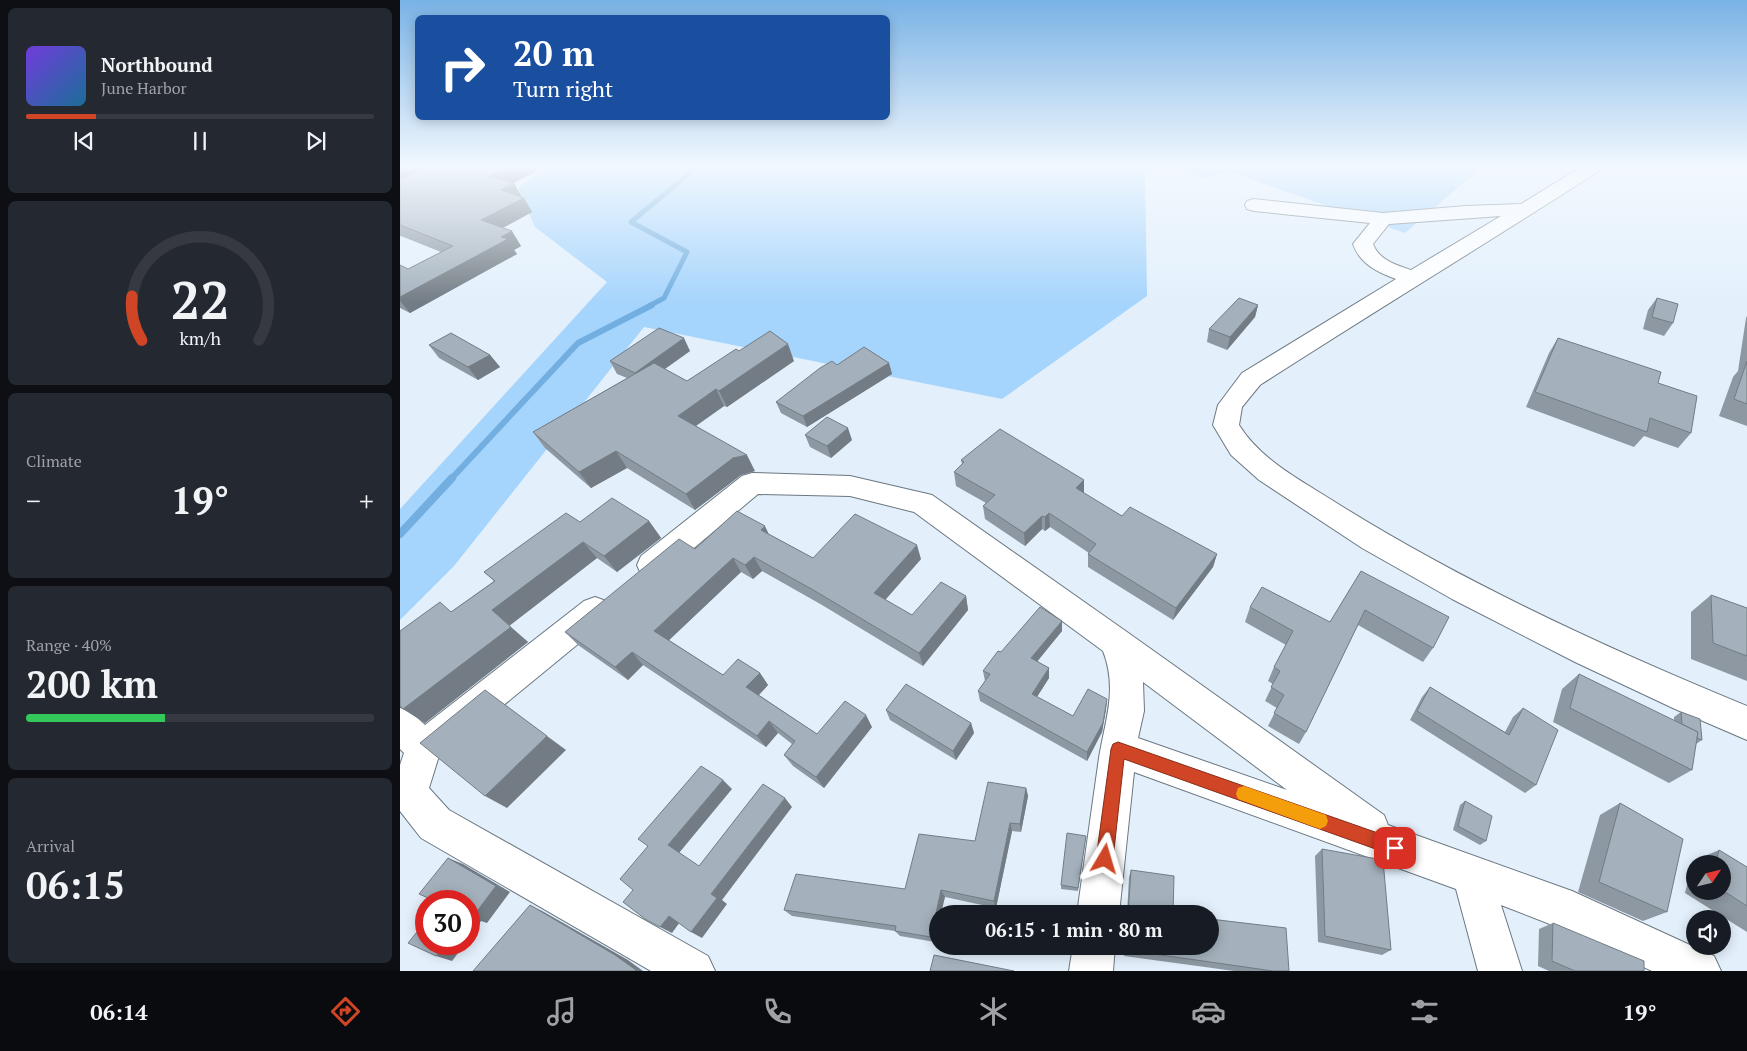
<!DOCTYPE html>
<meta charset="utf-8">
<style>
:root{--surface:#171b24;--page:#242831;--text:#f1f3f6;--muted:#9ea1a6;--line:#363941;--accent:#cf4525}
body{margin:0;font-family:"PT Serif",serif;background:var(--page);color:var(--text);height:100vh;display:flex;flex-direction:column;font-size:19px;white-space:nowrap}
*{box-sizing:border-box;margin:0}
p{font-size:16px;color:var(--muted)}
.icon{flex:none;width:28px;height:28px;fill:none;stroke:currentColor;stroke-width:2;stroke-linecap:round;stroke-linejoin:round}
.map{position:relative;flex:1;overflow:hidden}
.panel{display:flex;flex-direction:column;gap:8px;padding:8px;background:#0d0f14;width:400px}
.panel>*{flex:none}
.banner{position:absolute;left:15px;top:15px;width:475px;height:105px;border-radius:8px;box-shadow:0 2px 12px #0003;background:#1a4fa0;color:#fff;overflow:hidden}
.needle{width:32px;rotate:55deg}
.tools{position:absolute;left:1286px;top:855px;display:grid;gap:10px}
.tools a{display:grid;place-items:center;width:45px;height:45px;border-radius:50%;background:var(--surface);box-shadow:0 2px 12px #0003;font-size:25px}
.speed{position:absolute;left:15px;top:890px;display:flex;gap:10px;font-size:25px;font-weight:700;text-align:center}
.speed>*{display:grid;place-content:center;width:65px;height:65px;border-radius:50%;background:var(--surface);box-shadow:0 2px 12px #0003;line-height:1}
.speed .limit{border:8px solid #d22;background:#fff;color:#111}
.pin{position:absolute;display:grid;place-items:center;width:42px;height:42px;color:#fff;margin:-21px;border-radius:10px;box-shadow:0 2px 8px #0006}
.me{position:absolute;width:55px;margin:-28px;rotate:7deg;stroke-linejoin:round;filter:drop-shadow(0 0 4px #0008)}
.turn{display:flex;align-items:center;gap:18px;height:105px;padding:0 15px;font-size:22px}
.turn .icon{width:65px;height:65px;stroke-width:2.5}
.turn b{display:block;font-size:35px;line-height:42px}
.big{font-size:38px;font-weight:700;line-height:1.1}
.panel .widget{flex:1;display:flex;flex-direction:column;justify-content:center;gap:8px;min-width:0;padding:0 18px;border-radius:8px;background:var(--page)}
.panel .dial{align-items:center;gap:0}
.dial svg{height:130px;overflow:visible;fill:none;stroke:var(--line);stroke-width:7;stroke-linecap:round;text-anchor:middle}
.dial text{fill:var(--text);stroke:none}
.song{display:flex;align-items:center;gap:15px}
.cover{width:60px;height:60px;border-radius:8px;background:linear-gradient(135deg,hsl(260 70% 55%),hsl(200 70% 35%))}
.played{height:5px;border-radius:2px;background:linear-gradient(90deg,var(--accent) 20%,var(--line) 20%)}
.keys{display:flex;justify-content:space-around;direction:ltr}
.heat{display:flex;justify-content:space-between;align-items:center;font-size:28px;direction:ltr}
.charge{height:8px;border-radius:4px;background:linear-gradient(90deg,#34c759 40%,var(--line) 0)}
.trip{position:absolute;left:529px;top:905px;width:290px;height:50px;border-radius:25px;background:var(--surface);box-shadow:0 2px 12px #0003;font-weight:700;line-height:50px;text-align:center}
.tab-bar{display:flex;height:80px;justify-content:space-around;align-items:center;background:#090b0e;color:var(--muted)}
.tab-bar .icon{width:35px;height:35px}
.tab-bar .current{color:var(--accent)}
.tab-bar b{font-size:22px;color:var(--text)}
main{display:flex;flex:1;min-height:0}
.map>svg:first-child{display:block}
</style>
<main>
<section class="panel">
<div class="widget">
<div class="song"><i class="cover"></i><div><b>Northbound</b><p>June Harbor</p></div></div>
<div class="played"></div>
<div class="keys"><svg class="icon" aria-label="previous" viewBox="0 0 24 24"><path d="M18 5L8 12l10 7zM5 5v14"/></svg><svg class="icon" aria-label="pause" viewBox="0 0 24 24"><path d="M8 5v14M16 5v14"/></svg><svg class="icon" aria-label="next" viewBox="0 0 24 24"><path d="M6 5l10 7-10 7zM19 5v14"/></svg></div>
</div>
<div class="widget dial"><svg viewBox="0 0 100 80">
<path d="M14 69A42 42 0 1 1 86 69"/>
<path d="M14 69A42 42 0 0 1 8 42" stroke="#cf4525"/>
<text x="50" y="56" font-size="32" font-weight="700">22</text>
<text x="50" y="72" font-size="11">km/h</text>
</svg></div>
<div class="widget"><p>Climate</p>
<div class="heat"><a>−</a><b class="big">19°</b><a>+</a></div>
</div>
<div class="widget"><p>Range · 40%</p><b class="big">200 km</b><div class="charge"></div></div>
<div class="widget"><p>Arrival</p><b class="big">06:15</b></div>
</section>
<div class="map">
<svg width="1347" height="971" viewBox="0 0 1347 971">
<rect width="100%" height="100%" fill="#e3f0fc"/>
<!-- green -->
<g fill="#a5d4fc">
<path d="M147,167h600l-2,2 2,127 -145,103 -358,-72 -190,239 -54,54v-111l207,-227 -72,-55 -17,-39z"/>
<path d="M779,167h303l-77,66 -175,-61 -27,6z"/>
</g>
<g fill="none" stroke-linecap="round" stroke-linejoin="round">
<!-- stream-far2 -->
<path stroke="#72afe0" stroke-width="5" d="M249,306l15,-8 23,-46 -56,-30 66,-55"/>
<!-- stream-far1 -->
<path stroke="#72afe0" stroke-width="6" d="M51,479l127,-136 74,-38"/>
<!-- stream -->
<path stroke="#72afe0" stroke-width="8" d="M0,534l52,-56"/>
<defs>
<g id="minor">
<path d="M1181,167h21l-3,4c-112,72 -227,142 -339,214l-18,22 -3,18c22,35 61,55 96,77 127,80 273,147 412,204v34l-72,-31 -100,-47 -123,-63 -90,-51 -103,-68 -28,-25 -18,-30 5,-20 24,-32 154,-94c-19,-7 -36,-15 -43,-35l17,-21 -116,-12 -7,-2 -2,-4 2,-4 7,-2 129,14 83,-7 55,-2zM1101,216l-90,54c-15,-5 -32,-10 -38,-26l16,-20z"/>
<path d="M352,473l98,3 82,19 195,137 257,183 4,10 184,66 142,65 7,15h-69l-92,-43 -59,-23 21,66h-44l-22,-82 -322,-117 -15,142h-42c7,-50 14,-100 21,-149 5,-40 21,-73 5,-114l-189,-139 -64,-16 -92,-2 -95,80 -11,3 -11,-3 -4,-9 4,-9 101,-80zM743,682l144,108 -149,-52 6,-27z"/>
<path d="M195,597l11,4 5,10 -5,10 -168,138 -9,29 20,22 259,146 7,15h-64l-230,-133 -21,-27v-46l4,-12 -4,-4v-41l12,5 13,12 159,-124z"/>
<path d="M673,946h42l-2,25h-44z"/>
</g>
</defs>
<!-- minor casing -->
<use href="#minor" stroke="#6b7781" stroke-width="2"/>
<!-- minor -->
<use href="#minor" fill="#fff" fill-rule="evenodd"/>
</g>
<!-- wall -->
<g fill="#8d98a2" fill-rule="evenodd">
<path d="M0,167l134,2 1,3 -22,11h1l8,14 2,1 8,14 -29,16 18,18 -7,4 3,4 -107,59 -10,-5v-43l8,4 33,-17 -40,-16 -1,1z"/>
<path d="M1257,298l16,25 -9,13 -21,-7 5,-19z"/>
<path d="M858,305l-3,12 -28,33 -20,-8 2,-13z"/>
<path d="M1347,316v110l-28,-10 14,-39 5,-6 8,-53z"/>
<path d="M1158,338l100,45 33,50 -13,15 -34,-12 -10,11 -108,-40 23,-54z"/>
<path d="M29,345l61,10 10,12 -22,13 -39,-22z"/>
<path d="M290,351l-25,18 22,12 52,-30 55,10 -67,46 -3,-1 -28,20 59,45 -14,4 -46,35 -68,-42 -36,20 -46,-40 -12,-16 94,-54 -10,-4 -7,-13z"/>
<path d="M489,363l3,11 -85,53 -26,-14 -5,-11 61,-37z"/>
<path d="M405,435l47,5 -21,18 -21,-11z"/>
<path d="M561,460l123,34 38,22 95,38 -4,13 -40,53 -85,-53v-13l1,-1 -39,-26 -5,4 -3,-2 -17,17 -40,-27 -2,-13 3,-3 -30,-17 -2,-14 8,-8z"/>
<path d="M249,521l12,17 -44,34 -20,-14 -88,68 19,16 -103,81 -25,-17v-75l51,-19 43,-31 -10,-9 96,-50z"/>
<path d="M369,534l44,24 108,1 -36,41 27,15 54,-19 2,14 -45,56 -101,-61 -60,-34 -9,8 -12,-7 -72,68 54,35 37,-2 8,12 -9,10 58,39 55,-7 -48,61 -31,-22 -9,-11 8,-11 -14,-11 -12,14 -123,-82 -15,15 -50,-35 -13,-13 130,-83z"/>
<path d="M961,571l72,77 -10,14 -65,-37 -52,107 -7,12 -31,-18 9,-18 -12,-7 8,-17 -5,-3 6,-14 12,-22 -41,-23 5,-15 80,15z"/>
<path d="M1311,595l36,13v73l-56,-22v-47z"/>
<path d="M662,621v10l-25,30 12,7v10l-12,19 36,19 33,-7 -4,23 -15,29 -107,-60 -2,-10 7,-10 -2,-10 18,-19z"/>
<path d="M1179,674l95,47v-4l7,-5 21,28 -6,4 -4,26 -23,13 -116,-61 9,-33z"/>
<path d="M1030,687l75,45 8,-15 10,-9 13,77 -11,8 -115,-73 12,-23z"/>
<path d="M486,710l85,13 3,10 -18,27 -66,-40z"/>
<path d="M626,788l2,8 -7,36 -9,-1 -16,77 -51,-11 -7,17v18l-3,10 -35,-6 -5,-5 -103,-15 -8,-6 121,-21 70,-48z"/>
<path d="M1065,801l21,40 -6,4 -27,-15 7,-25z"/>
<path d="M1220,803l47,109 -24,9 -65,-29 22,-77z"/>
<path d="M686,836l-8,55 -17,-2v-4z"/>
<path d="M922,849l69,101 -9,5 -64,-13 -3,-86z"/>
<path d="M1319,850l28,17v65l-62,-39 8,-32zM1295,864h27v27h-27z"/>
<path d="M731,870l42,44h-46l2,-37z"/>
<path d="M1153,923l91,48h-95l-11,-5 1,-37z"/>
<path d="M725,946h85l79,25h-55l-110,-15z"/>
</g>
<!-- shaded-wall -->
<g fill="#737c84">
<path d="M0,167h32l-32,15z"/>
<path d="M108,167h30l-4,2 1,3 -38,19 -9,-14z"/>
<path d="M114,183l8,15h2l8,14 -41,22 -10,-14 20,-30z"/>
<path d="M112,231l9,15 -7,4 3,4 -107,59 -10,-12v-4z"/>
<path d="M858,305l-3,12 -28,33 3,-13z"/>
<path d="M284,338l6,13 -48,34 -7,-12z"/>
<path d="M388,344l6,17 -67,46 -8,-16z"/>
<path d="M90,355l10,12 -22,13 -10,-13z"/>
<path d="M489,363l3,11 -85,53 -4,-11z"/>
<path d="M316,389l8,17 -37,26 -9,-16z"/>
<path d="M448,428l4,12 -21,18 -4,-12z"/>
<path d="M216,451l11,17 -36,20 -12,-16z"/>
<path d="M347,455l8,16 -14,4 -46,35 -9,-16 47,-36z"/>
<path d="M684,480v14l-8,-6z"/>
<path d="M649,513l1,14 -5,4v-14z"/>
<path d="M642,516v13l-17,17 -1,-13z"/>
<path d="M249,521l12,17 -44,34 -13,-16z"/>
<path d="M365,526l7,15 -11,-11z"/>
<path d="M183,542l14,16 -88,68 -17,-16z"/>
<path d="M517,545l4,14 -42,48 -5,-14z"/>
<path d="M817,554l-4,13 -40,53 3,-12z"/>
<path d="M354,557l8,14 -9,8 -8,-14z"/>
<path d="M333,558l8,14 -76,72 -11,-13z"/>
<path d="M566,596l2,14 -45,56 -4,-13z"/>
<path d="M662,621v10l-30,37 -1,-10z"/>
<path d="M111,627l17,15 -103,81 -22,-14z"/>
<path d="M232,652l11,13 -15,15 -13,-13z"/>
<path d="M649,668v10l-16,25 -1,-9z"/>
<path d="M360,673l8,12 -13,14 -9,-12z"/>
<path d="M707,699l-1,10 -4,23 -15,29v-9z"/>
<path d="M466,715l6,12 -48,61 -8,-11z"/>
<path d="M369,721l9,12 -12,14 -9,-11z"/>
<path d="M571,723l3,10 -18,27 -3,-9z"/>
<path d="M147,736l19,14 -59,58 -22,-12z"/>
<path d="M323,780l9,9 -53,64 -11,-8z"/>
<path d="M626,788l2,8 -7,36 -1,-8z"/>
<path d="M385,798l7,9 -70,93 5,4 -25,34 -11,-6 20,-38z"/>
<path d="M610,823l2,8 -16,77 -2,-7z"/>
<path d="M48,858l15,6 47,28 -23,31 -6,-2 -12,17v-22z"/>
<path d="M541,890l4,7 -4,17h-3v18l-3,10 -4,-5z"/>
<path d="M130,905l14,7 84,48 15,11h-8z"/>
<path d="M269,916l11,6 -8,11 -12,-6z"/>
<path d="M45,944h20l-13,17 -16,-5z"/>
</g>
<!-- building -->
<g fill="#a4b1bc" stroke="#737c84">
<path d="M28,167h80l-20,10 26,6 -13,7 23,8 -43,22 31,11 -11,6 7,2 -108,58v-32l8,4 45,-23 -53,-21v-46z"/>
<path d="M839,298l19,7 -28,32 -21,-8z"/>
<path d="M1257,298l21,6 -5,19 -21,-6z"/>
<path d="M259,328l25,10 -49,35 -25,-12z"/>
<path d="M370,331l18,13 -69,47 -3,-2 -38,27 69,39 -14,3 -47,36 -70,-43 -37,21 -46,-40 121,-69 33,18 49,-32 3,2z"/>
<path d="M51,333l39,22 -22,12 -39,-22z"/>
<path d="M1158,338l103,34 -3,11 39,13 -6,37 -41,-15 -3,14 -112,-40z"/>
<path d="M464,347l25,16 -86,53 -27,-14 44,-34 12,-7 5,4z"/>
<path d="M1347,361v43l-13,-5z"/>
<path d="M427,417l21,11 -21,18 -22,-11z"/>
<path d="M600,429l84,51 -8,8 46,28 8,-9 87,47 -41,54 -88,-54 8,-10 -47,-31 -4,4 -3,-1 -18,17 -41,-27 12,-11 -41,-23 10,-10 -3,-2z"/>
<path d="M212,498l37,23 -45,35 -21,-14 -91,68 19,17 -108,82 -3,-3v-75l40,-29 11,10 44,-31 -11,-9 82,-59 14,9z"/>
<path d="M337,511l28,15 -4,4 52,28 42,-44 62,31 -43,48 38,22 29,-33 25,14 -47,57 -104,-62 -61,-34 -9,8 -12,-7 -79,73 69,44 15,-16 22,14 -14,14 71,47 28,-33 21,14 -50,62 -32,-22 11,-14 -26,-20 -12,15 -125,-84 -17,15 -50,-35 114,-93 16,10z"/>
<path d="M961,571l88,46 -16,31 -68,-38 -59,122 -32,-19 10,-18 -13,-8 9,-16 -6,-4 19,-36 -43,-24 12,-20 68,35z"/>
<path d="M1311,595l36,13v48l-34,-13z"/>
<path d="M640,607l22,14 -31,37 18,10 -17,26 41,22 15,-27 19,10 -4,24 -16,29 -109,-61 12,-17 -7,-3 15,-20 3,1z"/>
<path d="M1179,674l119,58 -6,38 -122,-62z"/>
<path d="M506,684l65,39 -18,28 -67,-41z"/>
<path d="M1030,687l79,48 14,-27 35,22 -22,55 -119,-74z"/>
<path d="M85,690l62,46 -62,60 -65,-53z"/>
<path d="M1281,712l19,7 2,21 -5,-2 1,-6 -16,-8z"/>
<path d="M301,766l22,14 -55,65 31,21 64,-82 22,14 -74,96 6,4 -26,34 -22,-16 -9,11 -15,-8 -22,-17 10,-12 -13,-11 28,-33 -10,-7z"/>
<path d="M588,782l38,6 -6,36 -10,-1 -16,78 -53,-11 -10,47 -36,-6 1,-5 -112,-16 12,-36 109,15 14,-55 56,7z"/>
<path d="M1065,801l27,15 -6,25 -28,-15z"/>
<path d="M1220,803l63,36 -16,73 -68,-30z"/>
<path d="M667,833l19,3 -8,52 -17,-3z"/>
<path d="M922,849l61,11 8,90 -66,-14z"/>
<path d="M1319,850l28,17v39l-25,-16v-26h-7z"/>
<path d="M48,858l48,28 -24,32 -3,-1v-16h-34l-16,-7z"/>
<path d="M731,870l43,6 -1,38h-45z"/>
<path d="M130,905l85,50 21,15 -1,1h-162z"/>
<path d="M810,919l76,9 3,43h-16l-147,-21v-4h84z"/>
<path d="M26,921v23h19l-9,12 -28,-13z"/>
<path d="M1153,923l91,38v10h-69l-23,-10z"/>
<path d="M534,955l80,16h-84z"/>
</g>
<!-- sky -->
<linearGradient id="sky" x2="0" y2="1"><stop stop-color="#79b2e5"/><stop offset="0.55" stop-color="#f2f8fe"/><stop offset="1" stop-color="#f2f8fe" stop-opacity="0"/></linearGradient>
<rect width="1347" height="303" fill="url(#sky)"/>
<!-- route -->
<path fill="#cf4525" stroke="#872d18" d="M718,742l277,97 6,3 2,6 -2,5 -6,3 -271,-97 -11,100 -3,6 -5,2 -6,-2 -3,-6 15,-110 2,-5z"/>
<!-- slow -->
<path fill="#f59e0b" d="M844,786l82,29 2,6 -2,5 -6,3 -82,-30 -2,-5 2,-6z"/>
</svg>
<div class="tools">
<a><svg class="needle" viewBox="-14 -14 28 28"><path d="M0-13l5 13h-10z" fill="#e53935"/><path d="M0 13l5-13h-10z" fill="#9ea1a6"/></svg></a>
<a><svg class="icon" aria-label="sound" viewBox="0 0 24 24"><path d="M4 9h4l5-4v14l-5-4H4zM17 9q2 3 0 6"/></svg></a>
</div>
<div class="speed"><div class="limit">30</div></div>
<div class="pin" style="left:995px;top:848px;background:#d93025"><svg class="icon" aria-label="arrive" viewBox="0 0 24 24"><path d="M6 21V4h12l-3 4 3 4H6"/></svg></div>
<svg class="me" style="left:705px;top:859px" viewBox="-20 -20 40 40"><path d="M0-17L14 15 0 8-14 15z" fill="#cf4525" stroke="#fff" stroke-width="4"/></svg>
<div class="trip">06:15 · 1 min · 80 m</div>
<div class="banner">
<div class="turn"><svg class="icon" aria-label="right" viewBox="0 0 24 24"><path d="M7 20v-9h11M14 6l5 5-5 5"/></svg><div><b>20 m</b>Turn right</div></div>
</div>
</div>
</main>
<nav class="tab-bar">
<b>06:14</b>
<svg class="icon current" aria-label="directions" viewBox="0 0 24 24"><path d="M12 3l9 9-9 9-9-9zM9 14v-3h6M13 9l2 2-2 2"/></svg>
<svg class="icon" aria-label="music" viewBox="0 0 24 24"><path d="M9 18V5l10-2v13"/><circle cx="6" cy="18" r="3"/><circle cx="16" cy="16" r="3"/></svg>
<svg class="icon" aria-label="phone" viewBox="0 0 24 24"><path d="M5 4h4l2 5-3 2q2 4 5 5l2-3 5 2v4C11 20 4 13 5 4z"/></svg>
<svg class="icon" aria-label="climate" viewBox="0 0 24 24"><path d="M12 3v18M4 7l16 10M4 17L20 7"/></svg>
<svg class="icon" aria-label="car" viewBox="0 0 24 24"><path d="M5 17H2v-5l4-1 3-4h7l3 4 3 1v5h-3M9 17h6M6 11h13"/><circle cx="7" cy="17" r="2"/><circle cx="17" cy="17" r="2"/></svg>
<svg class="icon" aria-label="filters" viewBox="0 0 24 24"><path d="M4 7h16M4 17h16"/><circle cx="9" cy="7" r="2"/><circle cx="15" cy="17" r="2"/></svg>
<b>19°</b>
</nav>
